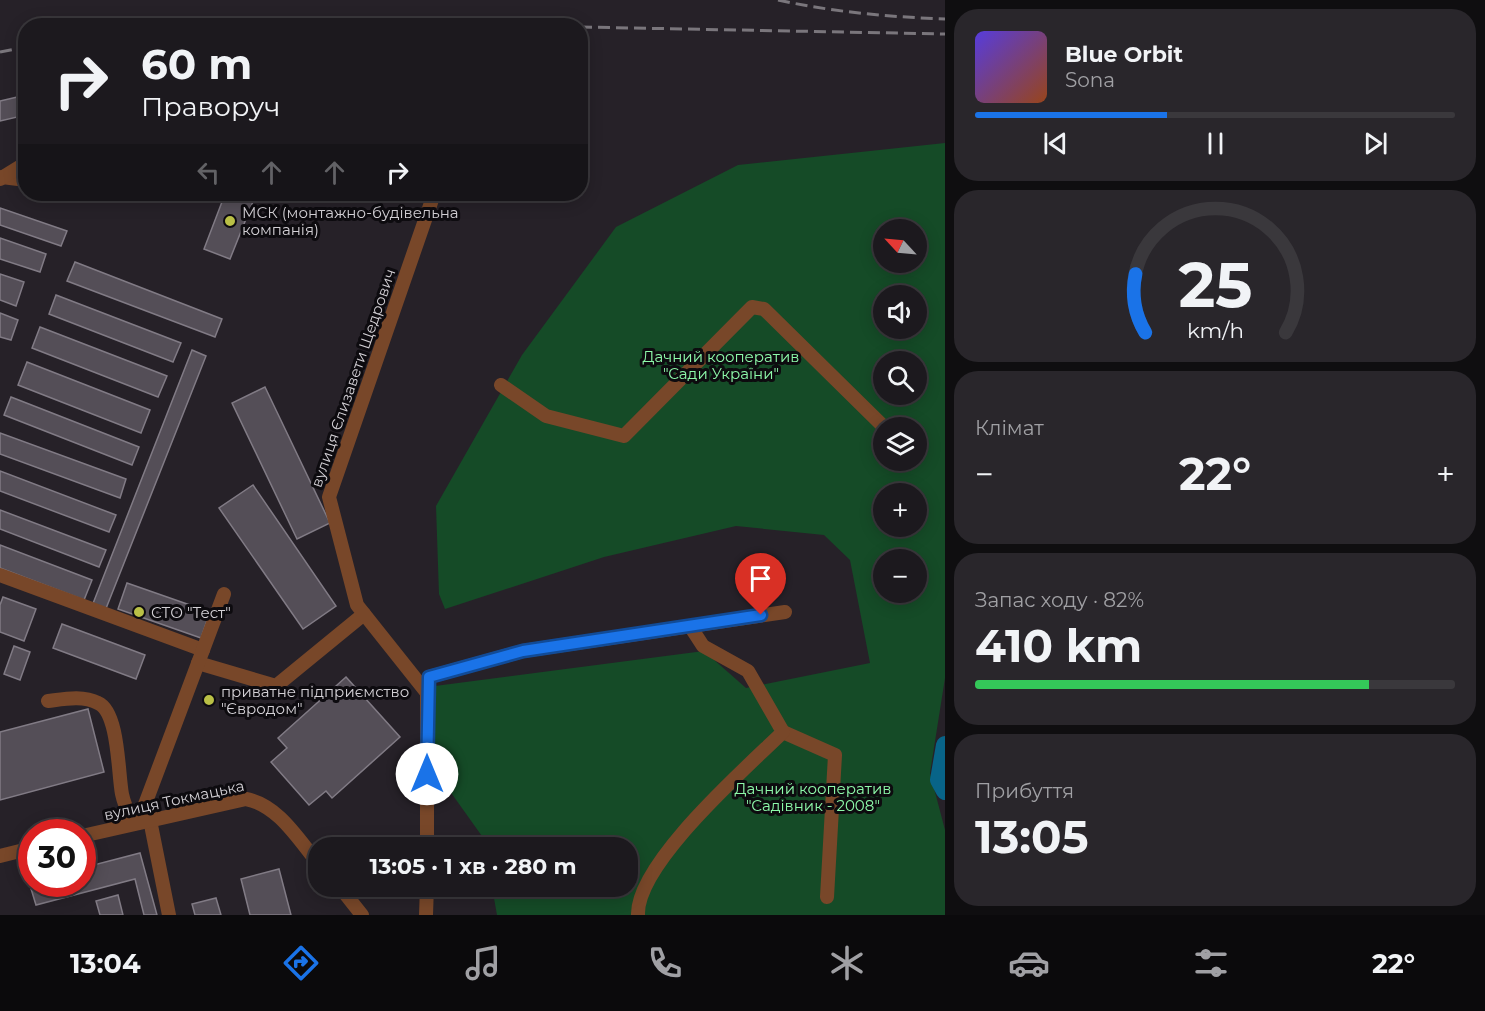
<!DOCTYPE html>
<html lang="uk">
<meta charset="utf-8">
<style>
:root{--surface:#1c191e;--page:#29262b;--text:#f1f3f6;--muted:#a0a0a4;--line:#3a383c;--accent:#1a73e8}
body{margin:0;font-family:Montserrat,sans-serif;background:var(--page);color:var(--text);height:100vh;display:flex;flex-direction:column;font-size:22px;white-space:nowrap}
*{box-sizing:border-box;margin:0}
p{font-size:20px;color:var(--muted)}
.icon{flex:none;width:33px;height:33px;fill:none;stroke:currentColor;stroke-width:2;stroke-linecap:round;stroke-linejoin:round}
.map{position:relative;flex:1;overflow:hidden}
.drawer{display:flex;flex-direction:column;gap:9px;padding:9px;background:#0f0e10;width:540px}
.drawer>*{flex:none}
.guide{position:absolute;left:18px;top:18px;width:570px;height:183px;border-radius:24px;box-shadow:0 3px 15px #0003,0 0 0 2px var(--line);background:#1c191e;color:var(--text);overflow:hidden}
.needle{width:39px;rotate:296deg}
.fabs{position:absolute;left:873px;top:219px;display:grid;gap:12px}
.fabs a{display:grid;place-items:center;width:54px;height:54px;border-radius:50%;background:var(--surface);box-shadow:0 3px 15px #0003,0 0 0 2px var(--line);font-size:30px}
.speed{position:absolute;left:18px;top:819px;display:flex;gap:12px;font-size:30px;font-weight:700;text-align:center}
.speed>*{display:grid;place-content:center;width:78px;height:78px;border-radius:50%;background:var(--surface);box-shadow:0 3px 15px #0003,0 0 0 2px var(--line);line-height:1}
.speed .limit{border:9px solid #d22;background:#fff;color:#111}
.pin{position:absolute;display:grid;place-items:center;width:51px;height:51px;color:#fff;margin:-62px -26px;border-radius:50% 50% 50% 0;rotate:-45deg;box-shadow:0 0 6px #0007}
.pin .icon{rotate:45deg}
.me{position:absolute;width:66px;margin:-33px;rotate:0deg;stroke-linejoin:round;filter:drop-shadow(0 0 4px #0008)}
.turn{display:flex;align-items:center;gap:21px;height:126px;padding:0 24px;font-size:27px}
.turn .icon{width:78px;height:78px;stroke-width:2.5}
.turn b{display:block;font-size:42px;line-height:51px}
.lanes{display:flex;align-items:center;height:57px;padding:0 24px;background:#0003;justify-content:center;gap:30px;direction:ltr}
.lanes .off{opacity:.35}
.big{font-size:45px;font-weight:700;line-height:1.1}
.drawer .tile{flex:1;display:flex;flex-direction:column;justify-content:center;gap:9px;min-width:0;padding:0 21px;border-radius:24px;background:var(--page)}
.drawer .dial{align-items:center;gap:0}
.dial svg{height:156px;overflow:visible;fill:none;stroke:var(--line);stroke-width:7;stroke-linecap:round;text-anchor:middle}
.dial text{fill:var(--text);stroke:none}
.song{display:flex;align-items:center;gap:18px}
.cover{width:72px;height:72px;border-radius:9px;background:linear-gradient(135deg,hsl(250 70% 55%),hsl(20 70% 35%))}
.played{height:6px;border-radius:3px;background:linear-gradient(90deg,var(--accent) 40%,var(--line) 40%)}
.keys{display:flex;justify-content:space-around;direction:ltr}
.heat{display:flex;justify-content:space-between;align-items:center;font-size:33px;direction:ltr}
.charge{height:9px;border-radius:4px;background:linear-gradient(90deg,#34c759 82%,var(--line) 0)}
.trip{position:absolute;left:308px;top:837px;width:330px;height:60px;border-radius:24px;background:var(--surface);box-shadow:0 3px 15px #0003,0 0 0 2px var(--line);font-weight:700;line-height:60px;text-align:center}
.dock{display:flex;height:96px;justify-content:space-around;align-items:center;background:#0b0a0c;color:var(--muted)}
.dock .icon{width:42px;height:42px}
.dock .on{color:var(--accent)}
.dock b{font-size:27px;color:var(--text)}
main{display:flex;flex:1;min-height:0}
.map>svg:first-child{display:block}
</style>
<main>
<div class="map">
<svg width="945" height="915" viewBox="0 0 945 915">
<rect width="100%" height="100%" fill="#262128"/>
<!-- green -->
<path fill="#154b27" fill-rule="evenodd" d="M945,143v535l-15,95 15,57v85h-448l-5,-28 135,-1v-38l-141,-1 -2,-8 -57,-80 8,-73 269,-35 42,37 124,-25 -20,-103 -26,-25 -88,-9 -132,31 -159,52 -6,-15 -3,-88 86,-151 94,-128 122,-62zM884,230h32v32h-32zM884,296h32v32h-32zM884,362h32v32h-32zM884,428h32v32h-32zM884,494h32v32h-32zM884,560h32v32h-32z"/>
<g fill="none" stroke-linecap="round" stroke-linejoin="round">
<!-- river -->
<path stroke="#086488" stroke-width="18" d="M945,745l-6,35 6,11"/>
</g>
<!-- building -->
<g fill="#544e57" stroke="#817b85" stroke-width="1.5">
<path d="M26,95v20l-26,6v-20z"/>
<path d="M225,194h31l-26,65 -26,-10z"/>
<path d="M0,208l67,23 -6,15 -61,-21z"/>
<path d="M0,238l46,16 -6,18 -40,-13z"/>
<path d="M75,262l147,57 -7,18 -148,-56z"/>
<path d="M0,274l24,8 -8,24 -16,-6z"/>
<path d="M56,295l125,48 -8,19 -124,-48z"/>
<path d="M0,313l18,7 -7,20 -11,-3z"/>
<path d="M40,327l127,49 -9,21 -126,-49z"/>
<path d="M192,350l14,6 -101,255 -13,-5z"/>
<path d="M27,362l123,48 -9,23 -123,-48z"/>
<path d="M265,387l65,136 -33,16 -65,-136z"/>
<path d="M11,397l128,50 -7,18 -128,-50z"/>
<path d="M0,433l126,46 -6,19 -120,-44z"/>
<path d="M0,471l116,44 -7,17 -109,-41z"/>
<path d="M253,485l83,121 -33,23 -84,-121z"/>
<path d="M0,510l106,40 -7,17 -99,-38z"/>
<path d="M0,545l92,35 -8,20 -84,-32z"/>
<path d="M127,583l83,29 -9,26 -83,-29z"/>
<path d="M3,597l33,12 -12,32 -24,-9v-27z"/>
<path d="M62,624l83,31 -9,24 -83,-31z"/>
<path d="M14,646l16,6 -10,28 -16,-6z"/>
<path d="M346,677l54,60 -68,61 -6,-7 -17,14 -38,-43 16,-14 -9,-10z"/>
<path d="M88,709l16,63 -104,28v-68z"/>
<path d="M140,853l17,62h-13l-9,-36 -99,26 -7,-23 53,2v-16z"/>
<path d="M279,869l12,46h-41l-9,-36z"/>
<path d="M118,895l5,20h-23l-4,-14z"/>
<path d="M216,898l5,17h-26l-3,-11z"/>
</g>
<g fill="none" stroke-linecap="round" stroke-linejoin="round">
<!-- minor -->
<g stroke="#784729" stroke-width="14">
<path d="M2,177l24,3"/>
<path d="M0,179l26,-16"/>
<path d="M501,385l45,31 78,20 128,-129 12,2 121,119"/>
<path d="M0,575l203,75"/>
<path d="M198,663l78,23 88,-72"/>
<path d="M427,693l2,-16 94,-26 262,-39"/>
<path d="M48,701c16,-2 35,-6 50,2 21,9 20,71 24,91 2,10 7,21 11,30"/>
<path d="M783,732l52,23 -8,142"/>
<path d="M150,820l19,95"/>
<path d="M138,823l86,-229"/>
<path d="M82,836l164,-37c32,6 52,40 72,64"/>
<path d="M427,848v-155l-70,-88 -28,-108 105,-303"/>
<path d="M0,856l32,-8"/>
<path d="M339,886l23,29"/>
<path d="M426,915l1,-29"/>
<path d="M638,915c-2,-51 108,-147 145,-183l-35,-61 -45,-25 -13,-20"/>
</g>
<!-- rail -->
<g stroke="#7a767c" stroke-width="3" stroke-dasharray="12 6" stroke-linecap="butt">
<path d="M778,0c55,12 111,17 167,19"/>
<path d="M226,26h145"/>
<path d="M580,27l365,7"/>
<path d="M0,52l26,-5"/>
</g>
</g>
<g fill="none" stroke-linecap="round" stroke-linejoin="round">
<defs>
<path id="route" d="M427,774l2,-97 94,-26 238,-36"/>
</defs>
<!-- route casing -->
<use href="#route" stroke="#114b97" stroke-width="15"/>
<!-- route -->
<use href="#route" stroke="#1a73e8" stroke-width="10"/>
</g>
<!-- markers -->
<g fill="#bac046" stroke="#0d0b0f" stroke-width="2">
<circle cx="230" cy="221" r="6"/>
<circle cx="139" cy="612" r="6"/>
<circle cx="209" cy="700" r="6"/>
</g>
<g text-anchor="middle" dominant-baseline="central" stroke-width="6" stroke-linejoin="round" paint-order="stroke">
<!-- poi labels -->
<g font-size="15" fill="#d4d1d6" stroke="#0d0b0f" text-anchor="start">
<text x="242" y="212">МСК (монтажно-будівельна<tspan x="242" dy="17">компанія)</tspan></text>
<text x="151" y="612">СТО "Тест"</text>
<text x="221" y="691">приватне підприємство<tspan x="221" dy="17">"Євродом"</tspan></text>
</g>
<!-- park labels -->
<g font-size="15" fill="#8efaaa" stroke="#0d0b0f">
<text x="721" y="356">Дачний кооператив<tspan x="721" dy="17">"Сади України"</tspan></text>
<text x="813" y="788">Дачний кооператив<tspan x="813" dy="17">"Садівник - 2008"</tspan></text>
</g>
<!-- street labels -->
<g font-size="15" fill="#d4d1d6" stroke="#0d0b0f">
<text transform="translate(353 378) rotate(-71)">вулиця Єлизавети Щедрович</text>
<text transform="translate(174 800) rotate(-12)">вулиця Токмацька</text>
</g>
</g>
</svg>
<div class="fabs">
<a><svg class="needle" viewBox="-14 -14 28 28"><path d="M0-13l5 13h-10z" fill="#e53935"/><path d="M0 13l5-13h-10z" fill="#a0a0a4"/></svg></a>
<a><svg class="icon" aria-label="sound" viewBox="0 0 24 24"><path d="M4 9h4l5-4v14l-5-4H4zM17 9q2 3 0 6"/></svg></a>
<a><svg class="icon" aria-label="search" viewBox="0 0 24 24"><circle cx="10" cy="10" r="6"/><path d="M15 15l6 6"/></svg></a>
<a><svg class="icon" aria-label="layers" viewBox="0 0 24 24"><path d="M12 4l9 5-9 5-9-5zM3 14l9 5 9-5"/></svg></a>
<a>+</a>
<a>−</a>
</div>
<div class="speed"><div class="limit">30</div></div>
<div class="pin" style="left:761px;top:615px;background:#d93025"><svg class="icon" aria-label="arrive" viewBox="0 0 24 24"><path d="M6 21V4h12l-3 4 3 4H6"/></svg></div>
<svg class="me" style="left:427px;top:774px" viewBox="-20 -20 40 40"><circle r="19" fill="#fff"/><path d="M0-13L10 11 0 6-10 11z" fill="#1a73e8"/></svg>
<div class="trip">13:05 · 1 хв · 280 m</div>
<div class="guide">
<div class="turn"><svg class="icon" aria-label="right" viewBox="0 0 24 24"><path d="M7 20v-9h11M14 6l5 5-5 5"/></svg><div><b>60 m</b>Праворуч</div></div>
<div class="lanes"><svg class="icon off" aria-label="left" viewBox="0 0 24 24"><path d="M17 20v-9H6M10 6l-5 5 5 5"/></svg><svg class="icon off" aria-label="ahead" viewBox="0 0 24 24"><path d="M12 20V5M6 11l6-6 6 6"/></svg><svg class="icon off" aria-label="ahead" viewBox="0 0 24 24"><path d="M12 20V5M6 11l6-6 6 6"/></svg><svg class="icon" aria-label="right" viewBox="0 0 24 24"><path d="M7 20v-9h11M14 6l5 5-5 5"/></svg></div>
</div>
</div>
<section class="drawer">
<div class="tile">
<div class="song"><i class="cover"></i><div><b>Blue Orbit</b><p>Sona</p></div></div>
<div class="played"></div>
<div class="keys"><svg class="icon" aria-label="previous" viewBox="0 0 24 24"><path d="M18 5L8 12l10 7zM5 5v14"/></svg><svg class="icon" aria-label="pause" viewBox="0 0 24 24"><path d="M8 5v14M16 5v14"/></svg><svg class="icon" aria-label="next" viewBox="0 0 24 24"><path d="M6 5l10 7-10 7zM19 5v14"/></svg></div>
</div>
<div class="tile dial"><svg viewBox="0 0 100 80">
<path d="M14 69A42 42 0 1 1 86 69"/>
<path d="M14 69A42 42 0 0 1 9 39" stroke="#1a73e8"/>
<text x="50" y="56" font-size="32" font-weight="700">25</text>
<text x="50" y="72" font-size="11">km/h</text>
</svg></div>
<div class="tile"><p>Клімат</p>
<div class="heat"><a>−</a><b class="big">22°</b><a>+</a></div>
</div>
<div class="tile"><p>Запас ходу · 82%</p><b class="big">410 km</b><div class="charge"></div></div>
<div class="tile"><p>Прибуття</p><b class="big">13:05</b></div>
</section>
</main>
<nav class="dock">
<b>13:04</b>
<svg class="icon on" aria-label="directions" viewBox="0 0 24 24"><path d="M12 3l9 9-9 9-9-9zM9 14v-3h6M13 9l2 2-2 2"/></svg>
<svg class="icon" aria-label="music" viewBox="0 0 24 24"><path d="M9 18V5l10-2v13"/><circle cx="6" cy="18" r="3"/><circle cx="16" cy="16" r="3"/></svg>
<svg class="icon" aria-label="phone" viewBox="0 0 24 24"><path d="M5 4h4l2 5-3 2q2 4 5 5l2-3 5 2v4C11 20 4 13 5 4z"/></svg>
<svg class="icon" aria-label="climate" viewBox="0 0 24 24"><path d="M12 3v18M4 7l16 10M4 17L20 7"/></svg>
<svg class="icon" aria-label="car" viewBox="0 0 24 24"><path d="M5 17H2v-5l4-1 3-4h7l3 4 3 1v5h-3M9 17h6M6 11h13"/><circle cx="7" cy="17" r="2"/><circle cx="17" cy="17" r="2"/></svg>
<svg class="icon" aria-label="filters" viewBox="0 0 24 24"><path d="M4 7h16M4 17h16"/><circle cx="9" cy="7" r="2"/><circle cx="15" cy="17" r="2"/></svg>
<b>22°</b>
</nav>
